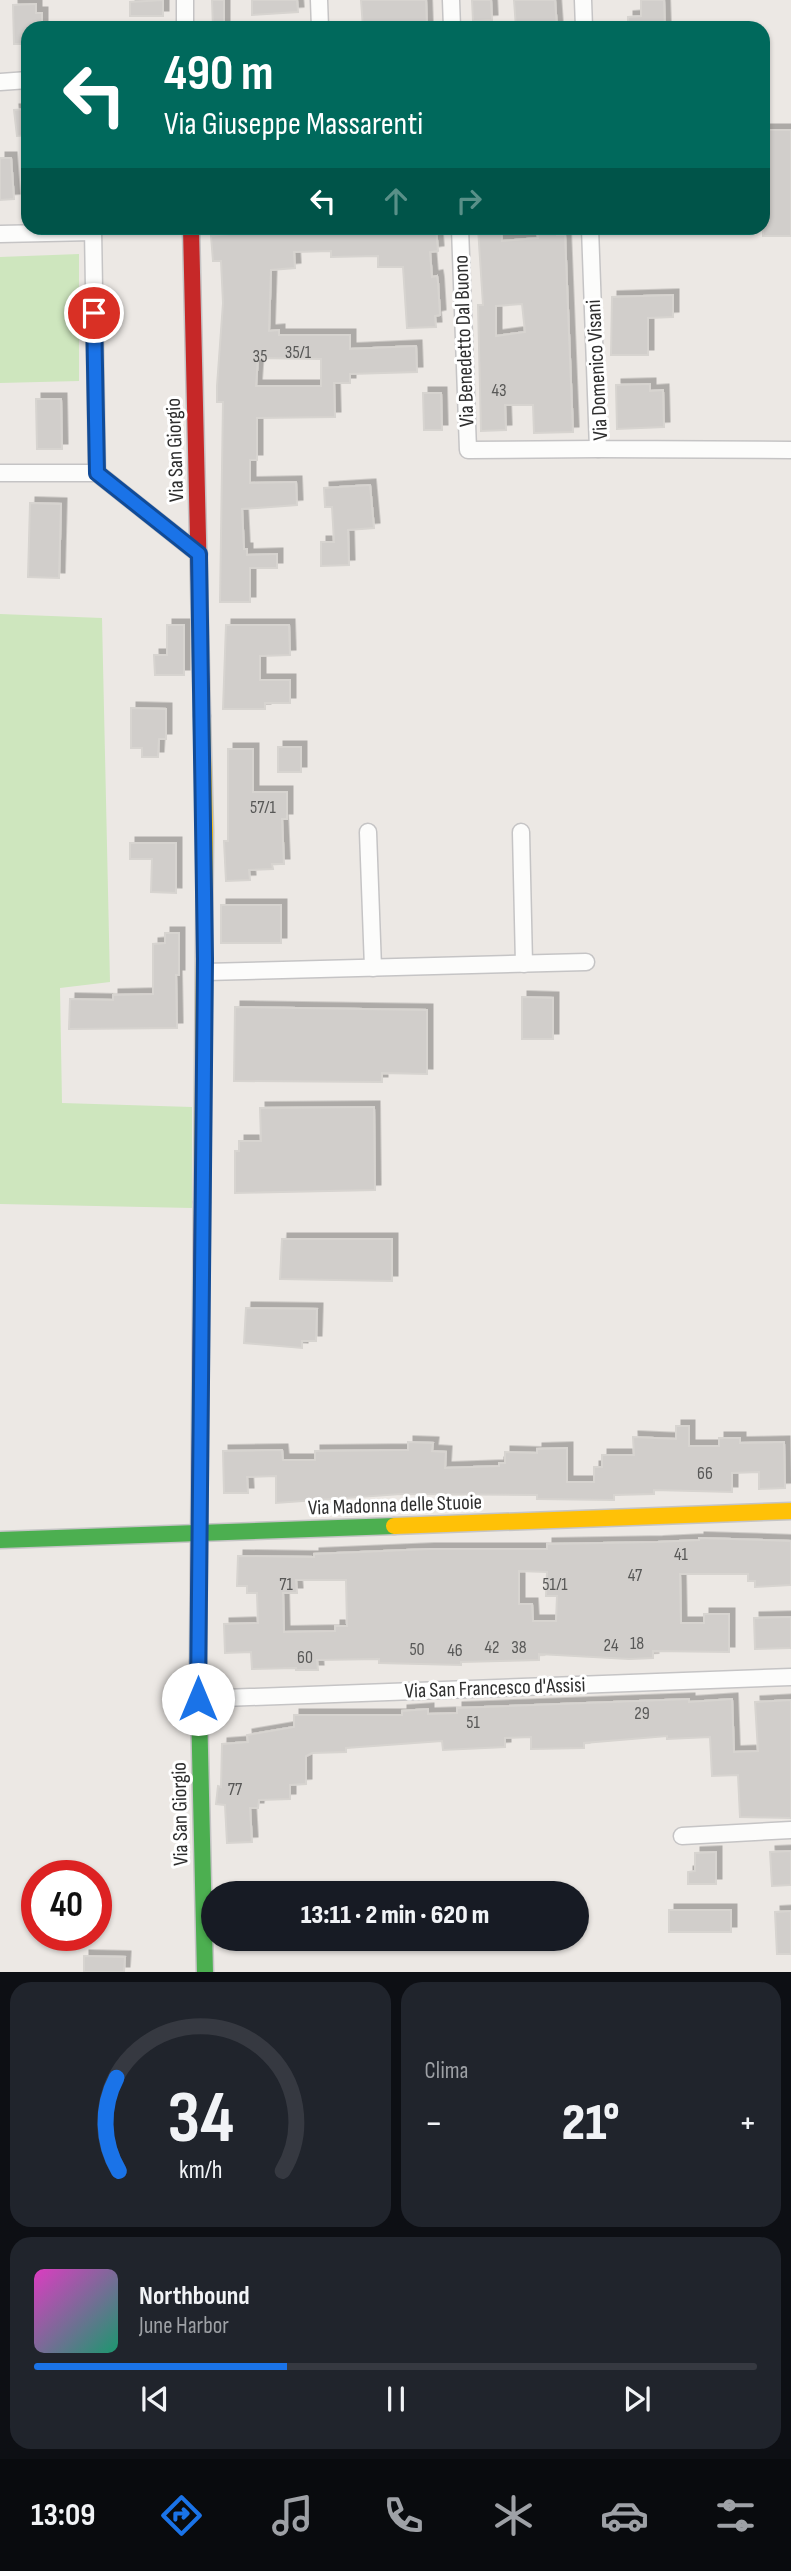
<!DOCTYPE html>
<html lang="it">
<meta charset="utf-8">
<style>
:root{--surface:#171b24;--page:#20242c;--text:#f1f3f6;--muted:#9ea1a6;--line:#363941;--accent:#1a73e8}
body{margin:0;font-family:"Sofia Sans Condensed",sans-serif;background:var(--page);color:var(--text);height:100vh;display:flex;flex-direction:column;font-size:26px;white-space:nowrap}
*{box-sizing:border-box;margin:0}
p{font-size:23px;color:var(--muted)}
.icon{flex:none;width:38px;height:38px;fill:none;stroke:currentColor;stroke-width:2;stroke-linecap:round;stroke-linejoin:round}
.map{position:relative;height:1972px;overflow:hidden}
.drawer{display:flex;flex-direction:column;gap:10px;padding:10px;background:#0d0f14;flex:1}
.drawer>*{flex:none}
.top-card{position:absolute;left:21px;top:21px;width:749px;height:214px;border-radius:21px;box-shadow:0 2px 5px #0004;background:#00695c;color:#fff;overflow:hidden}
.speed{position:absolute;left:21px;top:1860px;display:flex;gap:14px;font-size:35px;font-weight:700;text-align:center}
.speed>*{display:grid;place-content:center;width:91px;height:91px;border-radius:50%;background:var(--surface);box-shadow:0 2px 5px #0004;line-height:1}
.speed .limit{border:10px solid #d22;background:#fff;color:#111}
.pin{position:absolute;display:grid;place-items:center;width:60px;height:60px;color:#fff;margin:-30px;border:4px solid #fff;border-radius:50%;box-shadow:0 2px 7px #0007}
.me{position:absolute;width:77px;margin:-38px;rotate:0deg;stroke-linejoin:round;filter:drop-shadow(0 0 5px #0008)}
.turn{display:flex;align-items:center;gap:24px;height:147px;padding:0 28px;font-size:32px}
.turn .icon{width:91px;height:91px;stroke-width:2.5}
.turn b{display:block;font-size:49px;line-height:60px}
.lanes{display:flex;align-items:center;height:66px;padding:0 28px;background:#0003;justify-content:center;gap:35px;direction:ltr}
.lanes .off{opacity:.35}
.big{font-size:52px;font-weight:800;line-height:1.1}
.drawer .widget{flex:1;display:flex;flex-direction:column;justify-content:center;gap:10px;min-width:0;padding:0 24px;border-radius:21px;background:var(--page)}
.drawer .dial{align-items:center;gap:0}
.dial svg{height:182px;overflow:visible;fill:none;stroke:var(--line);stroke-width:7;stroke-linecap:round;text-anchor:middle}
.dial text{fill:var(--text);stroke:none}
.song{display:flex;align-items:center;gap:21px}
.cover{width:84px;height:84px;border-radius:10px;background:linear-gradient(135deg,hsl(310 70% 55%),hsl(160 70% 35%))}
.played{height:7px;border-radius:4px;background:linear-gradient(90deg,var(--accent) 35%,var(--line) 35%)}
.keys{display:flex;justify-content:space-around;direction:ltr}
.heat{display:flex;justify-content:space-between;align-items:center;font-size:38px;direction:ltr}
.drawer .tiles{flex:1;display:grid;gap:10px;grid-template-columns:1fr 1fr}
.widget:last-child{grid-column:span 2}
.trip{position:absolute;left:201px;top:1881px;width:388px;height:70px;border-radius:35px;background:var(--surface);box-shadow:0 2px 5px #0004;font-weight:800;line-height:70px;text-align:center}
.dock{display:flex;height:112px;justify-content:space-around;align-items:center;background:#090b0e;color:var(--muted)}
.dock .icon{width:49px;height:49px}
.dock .on{color:var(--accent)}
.dock b{font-size:32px;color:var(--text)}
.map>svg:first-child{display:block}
</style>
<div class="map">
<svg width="791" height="1973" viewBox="0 0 791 1973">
<defs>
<filter id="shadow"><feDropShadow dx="5.5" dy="-5.5" stdDeviation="0" flood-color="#0004"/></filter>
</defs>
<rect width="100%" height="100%" fill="#ece8e4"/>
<!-- green -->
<g fill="#cee6be">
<path d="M79,254v127l-79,2v-126z"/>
<path d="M0,614l102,4 8,364 -50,6 2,115 130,4v101l-192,-4z"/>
</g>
<!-- building -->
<g fill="#d1cecb" stroke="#d7d4d0" stroke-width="2" fill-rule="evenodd" filter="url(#shadow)">
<path d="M163,0v16h-33v-14z"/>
<path d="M212,0h12v28h-11z"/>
<path d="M252,0h45l1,12 -46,3z"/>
<path d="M361,0h65l1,28h-64z"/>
<path d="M472,0h19l1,20 -19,1z"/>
<path d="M514,0h41l2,28h-41z"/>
<path d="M641,0h23l1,28h-37v-11l13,-1z"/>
<path d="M36,4v9h6v15h-14v16h-14l-1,-39z"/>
<path d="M28,109v26l-11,1 -3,-26z"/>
<rect x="763" y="130" width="28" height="106"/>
<path d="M0,158h11l3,41 -14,1z"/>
<path d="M288,228v4l26,-4h16l1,3 105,-3 2,23 -8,1 2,25 5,-1 1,6 2,33 -5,1 1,11 -29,1 -4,-61h-25v-11l-47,1v-6l-37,1 1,16 -24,2 -2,61 10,-1v5h71v14l66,-3 1,26 -67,2v9h-16l1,34 -78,1v42h-7v23l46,-1 1,23 -55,4 2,40h3v6l30,-1v14h-27v34h-30l3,-200h-6v-16l6,-83 -2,-42h-8l-2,-25zM258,358l63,1v27h-65z"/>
<path d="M478,228h23l1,13 36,-3 -1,-10h19l1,7h8l8,197 -39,1 -1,-28h-28l1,25 -25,1 -3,-126h5zM522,304l3,28 -29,4v-30z"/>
<path d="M673,295v22l-25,1v37h-37l1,-58z"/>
<path d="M650,384v7l13,-1 1,37 -47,2 -1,-44z"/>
<path d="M423,393h18l1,37h-18z"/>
<path d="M36,399h25l1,50h-25z"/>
<path d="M370,485l4,43 -26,2 1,35 -28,1v-24h13l-2,-35h-7l-1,-19z"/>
<path d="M30,503l31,1 -2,74 -31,-1z"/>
<path d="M167,625h17v50h-29l-1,-20h13z"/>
<path d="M226,625h63l1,30 -30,1v24h30v23h-25v6h-42z"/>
<path d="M131,708l35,1v30h-7l-1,18h-16v-9h-11z"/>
<rect x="278" y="747" width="23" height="25"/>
<path d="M228,749h25v43h34v27h-5l2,45h-12l1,5 -24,1 1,10 -24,1 -2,-40h4z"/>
<path d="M130,843h46v50l-25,-1 1,-33h-22z"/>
<rect x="221" y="905" width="60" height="38"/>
<path d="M165,933h14v42h-3l1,53 -108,1 1,-30 43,1v-5l40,-1v-50l12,-1z"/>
<path d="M522,997l31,1v41h-31z"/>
<path d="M235,1007l192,3v64l-45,-1v9l-148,-1z"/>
<path d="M374,1107l1,83 -140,3v-42h4v-10h22l-1,-33z"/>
<path d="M282,1239h110v42l-112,-2z"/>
<path d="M246,1308l71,1 -1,32h-14v7l-58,-5z"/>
<path d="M676,1426h13v20h30v-8h21v5l44,-1 1,46 -26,1v-17l-27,1v19l-78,-2v4l-40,1v5l-77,-1v-4l-136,-1 -125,9v-27l-29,1 1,16h-24l-1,-42 59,-1 1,10h32v-9l93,-1v-8l25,1 -1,8 14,1 -1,16 54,-2v-3h6v-11l32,1v-4l30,-1v34h27v-15h8v-12h32l-1,-18 43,2z"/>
<path d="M699,1538l92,3v44l-36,2v-6h-7v-7h-68l1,49h23v-9h25v38l-76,-1v7l-24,1 -90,-5v6l-78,2v3l-82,-2v-4l-62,1 1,10h-22v-2l-44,1 -1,-17 -26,1 -1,-29 34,-1 -1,-30h-10v-7h-10l1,-30 76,1v-3l115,-5h118v-5l110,-2 42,-2zM519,1571l28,1 -1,24h11l-1,25h-23l-1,-17h-13zM296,1580h50l1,46h-12v5l-51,1 -1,-39h14z"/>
<path d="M791,1617v31l-36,1 -1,-31z"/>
<path d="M689,1699v3l43,-3 2,53 24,-1 -3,-49 36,-2v118l-51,-1 -2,-42 -26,1 -2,-39 -43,2v-3l-83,7v5l-53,1v-12l-26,1v9l-62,3 -1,-9 -96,7v4l-34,1 -6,3v28l-16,1v14l-31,1 -1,8h-8l2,34 -25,1 -2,-38 -9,-1 2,-18 3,1 1,-43 26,-2 -1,-7 47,-8v-12h108v-4l26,-2v5l29,-1v-5z"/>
<path d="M791,1851v34l-19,1 -2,-34z"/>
<path d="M716,1852v32h-28v-12l7,-1v-18z"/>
<rect x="669" y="1910" width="62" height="22"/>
<path d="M791,1911v43h-14l-2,-42z"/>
<path d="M84,1956l41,1 -1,15h-40z"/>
</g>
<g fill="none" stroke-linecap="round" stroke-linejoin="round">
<defs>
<g id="street">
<path d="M185,0v28"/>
<path d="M319,0l1,28"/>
<path d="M451,0l1,28"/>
<path d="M583,0l1,28"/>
<path d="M0,82l28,-2"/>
<path d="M93,228l4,245"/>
<path d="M460,228l8,222 130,-1"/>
<path d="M590,228l8,221 193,1"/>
<path d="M0,234l93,-2"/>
<path d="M0,473h97l102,81"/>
<path d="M368,832l5,136"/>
<path d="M521,832l3,132"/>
<path d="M205,972l381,-10"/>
<path d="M198,1699l593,-22"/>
<path d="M682,1836l109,-6"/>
</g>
<g id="fast">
<path d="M0,1540l394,-14"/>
<path d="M198,1662l7,311"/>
</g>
<g id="slow">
<path d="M202,1202l3,-371 -3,-115"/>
<path d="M394,1526l397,-15"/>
</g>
<g id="jam">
<path d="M191,228l11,488"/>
<path d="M198,1662l4,-460"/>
</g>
</defs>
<!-- street casing -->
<use href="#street" stroke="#c5c4c5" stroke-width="19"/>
<!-- fast casing -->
<use href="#fast" stroke="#c5c4c5" stroke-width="19"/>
<!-- slow casing -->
<use href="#slow" stroke="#c5c4c5" stroke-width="19"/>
<!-- jam casing -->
<use href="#jam" stroke="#c5c4c5" stroke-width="19"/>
<!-- street -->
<use href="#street" stroke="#fcfcfb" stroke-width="16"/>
<!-- fast -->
<use href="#fast" stroke="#4caf50" stroke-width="16"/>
<!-- slow -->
<use href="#slow" stroke="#ffc107" stroke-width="16"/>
<!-- jam -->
<use href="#jam" stroke="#c62828" stroke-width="16"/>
</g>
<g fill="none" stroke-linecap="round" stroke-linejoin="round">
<defs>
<path id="route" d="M94,313l3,160 102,81 6,405 -7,740"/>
</defs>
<!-- route casing -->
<use href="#route" stroke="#114b97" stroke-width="18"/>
<!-- route -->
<use href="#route" stroke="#1a73e8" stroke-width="12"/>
</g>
<g text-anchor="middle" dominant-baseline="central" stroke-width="6" stroke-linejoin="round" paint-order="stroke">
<!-- number labels -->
<g font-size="18" fill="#585857">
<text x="298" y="352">35/1</text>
<text x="260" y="356">35</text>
<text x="499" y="390">43</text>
<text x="263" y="807">57/1</text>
<text x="705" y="1473">66</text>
<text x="681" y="1554">41</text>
<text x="635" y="1575">47</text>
<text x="286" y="1584">71</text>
<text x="555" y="1584">51/1</text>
<text x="637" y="1643">18</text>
<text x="611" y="1645">24</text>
<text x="492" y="1647">42</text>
<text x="519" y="1647">38</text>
<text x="417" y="1649">50</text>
<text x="455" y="1650">46</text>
<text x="305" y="1657">60</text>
<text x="642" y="1713">29</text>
<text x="473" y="1722">51</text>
<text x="235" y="1789">77</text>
</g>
<!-- street labels -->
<g font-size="21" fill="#2e2e2e" stroke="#fff">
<text transform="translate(464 341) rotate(-92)">Via Benedetto Dal Buono</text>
<text transform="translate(597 370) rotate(-93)">Via Domenico Visani</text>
<text transform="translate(175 450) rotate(-92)">Via San Giorgio</text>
<text transform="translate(395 1505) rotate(-2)">Via Madonna delle Stuoie</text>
<text transform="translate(495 1688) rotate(-2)">Via San Francesco d'Assisi</text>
<text transform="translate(180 1814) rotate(-91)">Via San Giorgio</text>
</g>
</g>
</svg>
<div class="speed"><div class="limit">40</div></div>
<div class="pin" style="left:94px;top:313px;background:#d93025"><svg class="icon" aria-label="arrive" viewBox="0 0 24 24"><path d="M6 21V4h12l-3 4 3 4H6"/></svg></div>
<svg class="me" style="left:198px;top:1699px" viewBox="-20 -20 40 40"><circle r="19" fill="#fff"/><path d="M0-13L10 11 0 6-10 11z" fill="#1a73e8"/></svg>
<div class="trip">13:11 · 2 min · 620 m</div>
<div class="top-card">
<div class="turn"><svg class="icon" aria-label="left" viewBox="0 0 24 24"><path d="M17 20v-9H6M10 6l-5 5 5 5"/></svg><div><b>490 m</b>Via Giuseppe Massarenti</div></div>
<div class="lanes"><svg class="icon" aria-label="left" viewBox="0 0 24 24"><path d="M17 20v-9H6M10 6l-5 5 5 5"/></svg><svg class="icon off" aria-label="ahead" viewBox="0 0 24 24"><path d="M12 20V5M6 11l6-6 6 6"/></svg><svg class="icon off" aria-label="right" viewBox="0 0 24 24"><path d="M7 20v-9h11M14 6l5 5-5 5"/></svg></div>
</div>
</div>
<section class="drawer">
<div class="tiles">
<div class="widget dial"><svg viewBox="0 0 100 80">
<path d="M14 69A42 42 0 1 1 86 69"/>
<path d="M14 69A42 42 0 0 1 13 28" stroke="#1a73e8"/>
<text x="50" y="56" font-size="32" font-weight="700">34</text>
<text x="50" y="72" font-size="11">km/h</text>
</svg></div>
<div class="widget"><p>Clima</p>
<div class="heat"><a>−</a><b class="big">21°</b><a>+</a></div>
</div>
<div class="widget">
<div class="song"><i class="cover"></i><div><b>Northbound</b><p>June Harbor</p></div></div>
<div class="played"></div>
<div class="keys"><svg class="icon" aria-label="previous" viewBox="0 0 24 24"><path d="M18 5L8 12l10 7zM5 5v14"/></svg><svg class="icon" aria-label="pause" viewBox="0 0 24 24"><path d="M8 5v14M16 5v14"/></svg><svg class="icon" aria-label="next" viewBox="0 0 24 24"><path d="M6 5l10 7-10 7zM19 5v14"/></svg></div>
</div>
</div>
</section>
<nav class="dock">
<b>13:09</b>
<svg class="icon on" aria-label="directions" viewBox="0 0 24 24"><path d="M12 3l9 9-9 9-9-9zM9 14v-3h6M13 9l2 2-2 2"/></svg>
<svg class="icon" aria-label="music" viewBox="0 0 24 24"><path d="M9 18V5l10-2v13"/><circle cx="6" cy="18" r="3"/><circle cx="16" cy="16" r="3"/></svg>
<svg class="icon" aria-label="phone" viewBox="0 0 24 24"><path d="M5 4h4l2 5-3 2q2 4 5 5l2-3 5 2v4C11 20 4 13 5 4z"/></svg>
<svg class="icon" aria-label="climate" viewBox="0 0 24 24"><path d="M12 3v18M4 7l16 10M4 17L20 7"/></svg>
<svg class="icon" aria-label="car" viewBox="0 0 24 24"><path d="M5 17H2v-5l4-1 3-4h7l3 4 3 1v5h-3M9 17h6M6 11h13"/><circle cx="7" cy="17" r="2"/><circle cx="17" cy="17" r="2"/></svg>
<svg class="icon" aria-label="filters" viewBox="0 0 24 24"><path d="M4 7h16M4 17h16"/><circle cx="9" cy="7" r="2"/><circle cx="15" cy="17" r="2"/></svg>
</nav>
